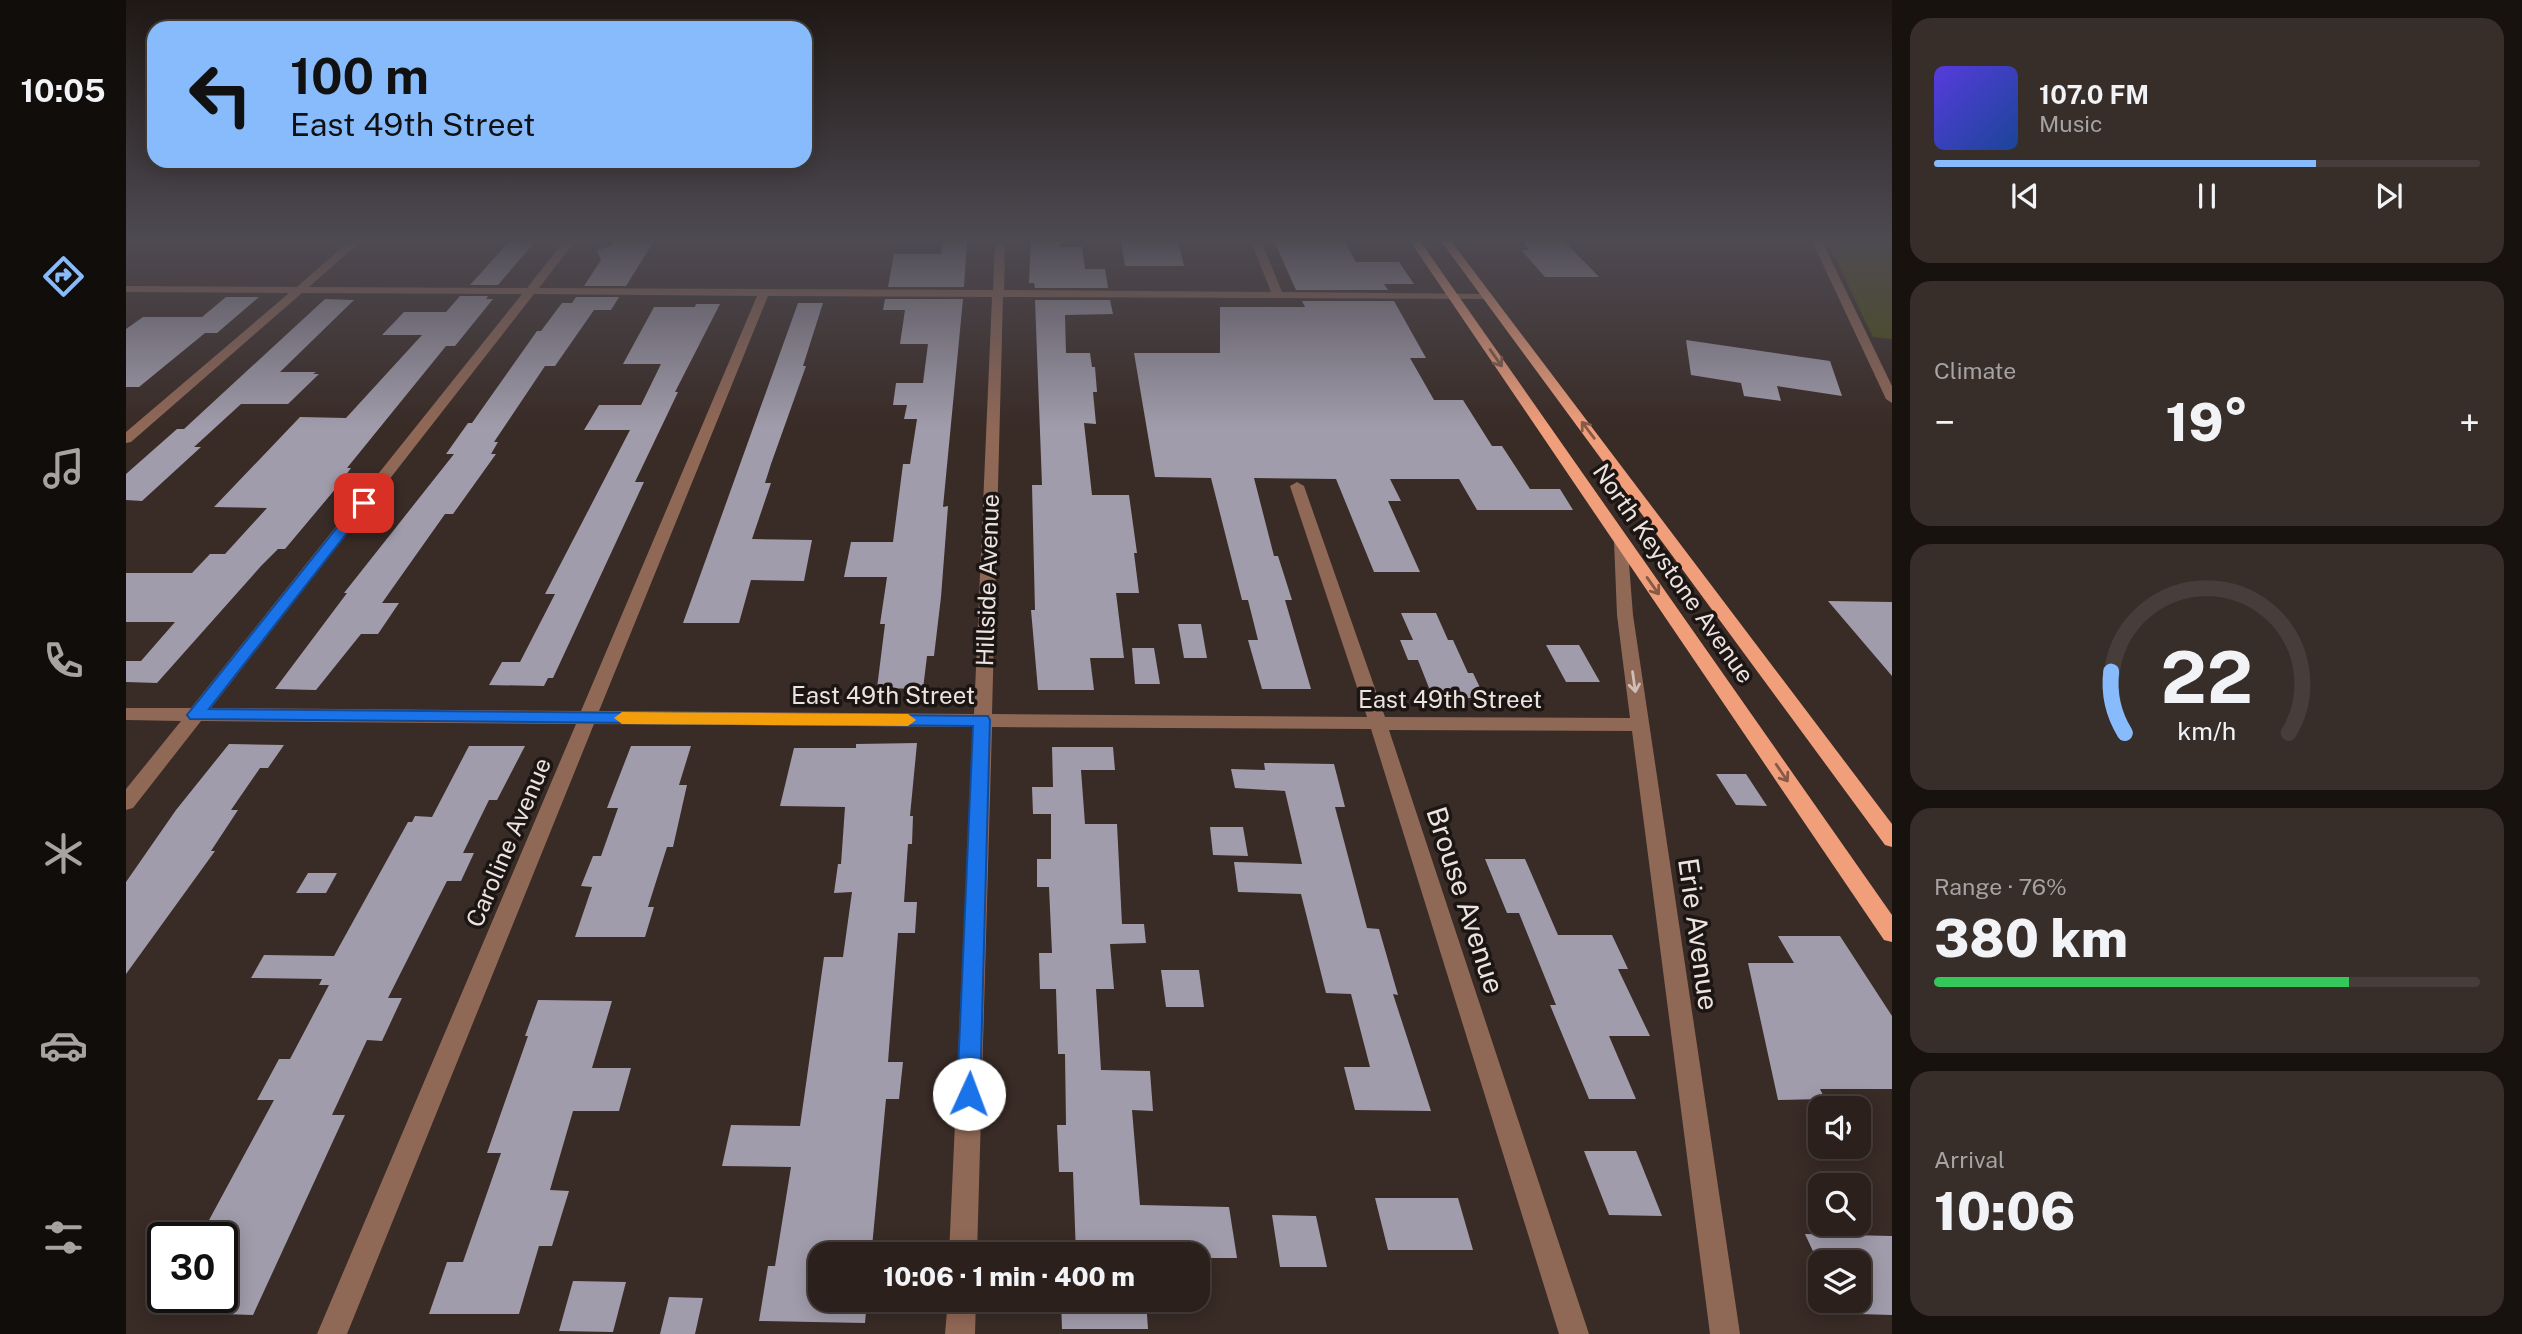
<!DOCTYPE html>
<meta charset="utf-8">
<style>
:root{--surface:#2b201c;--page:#372d29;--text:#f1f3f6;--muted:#a6a3a3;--line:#473e3b;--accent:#87bbfb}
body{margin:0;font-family:"Public Sans",sans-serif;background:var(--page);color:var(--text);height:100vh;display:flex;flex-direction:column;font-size:26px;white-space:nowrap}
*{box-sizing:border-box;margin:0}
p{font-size:23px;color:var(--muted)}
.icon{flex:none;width:38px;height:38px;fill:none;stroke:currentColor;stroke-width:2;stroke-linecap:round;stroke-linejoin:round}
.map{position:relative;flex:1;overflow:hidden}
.panel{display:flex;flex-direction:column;gap:18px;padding:18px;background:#18120f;width:630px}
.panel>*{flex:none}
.guide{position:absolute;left:21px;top:21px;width:665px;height:147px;border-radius:21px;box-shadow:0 4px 18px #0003,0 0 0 2px var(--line);background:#87bbfb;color:#111;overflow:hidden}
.buttons{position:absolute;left:1682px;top:1096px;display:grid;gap:14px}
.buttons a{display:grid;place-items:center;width:63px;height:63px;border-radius:14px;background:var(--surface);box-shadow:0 4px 18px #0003,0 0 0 2px var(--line);font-size:35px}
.speed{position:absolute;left:21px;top:1222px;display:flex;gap:14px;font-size:35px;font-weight:700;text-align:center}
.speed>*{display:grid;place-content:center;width:91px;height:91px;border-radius:50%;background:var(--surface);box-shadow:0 4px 18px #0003,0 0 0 2px var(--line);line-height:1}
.speed .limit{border:4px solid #111;border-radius:10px;background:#fff;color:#111}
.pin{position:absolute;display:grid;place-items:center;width:60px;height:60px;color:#fff;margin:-30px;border-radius:14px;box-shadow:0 4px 10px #0006}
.me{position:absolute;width:77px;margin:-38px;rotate:2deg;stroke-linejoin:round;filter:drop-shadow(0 0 5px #0008)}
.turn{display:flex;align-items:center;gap:24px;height:147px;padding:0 28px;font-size:32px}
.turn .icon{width:91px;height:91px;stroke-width:2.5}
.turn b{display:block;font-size:49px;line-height:60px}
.big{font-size:52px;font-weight:800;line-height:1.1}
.panel .tile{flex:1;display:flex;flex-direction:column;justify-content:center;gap:10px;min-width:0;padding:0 24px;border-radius:21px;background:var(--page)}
.panel .dial{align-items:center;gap:0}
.dial svg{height:182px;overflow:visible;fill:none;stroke:var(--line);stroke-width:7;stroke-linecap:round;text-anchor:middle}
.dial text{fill:var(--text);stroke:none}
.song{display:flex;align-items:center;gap:21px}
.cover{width:84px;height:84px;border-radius:10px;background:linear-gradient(135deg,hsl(250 70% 55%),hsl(220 70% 35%))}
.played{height:7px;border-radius:4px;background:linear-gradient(90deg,var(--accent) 70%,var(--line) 70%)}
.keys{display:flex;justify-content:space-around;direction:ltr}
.heat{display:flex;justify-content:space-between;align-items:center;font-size:38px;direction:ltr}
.charge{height:10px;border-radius:5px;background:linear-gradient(90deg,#34c759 76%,var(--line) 0)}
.trip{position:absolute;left:682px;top:1242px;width:402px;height:70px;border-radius:21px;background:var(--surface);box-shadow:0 4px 18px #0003,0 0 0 2px var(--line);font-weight:800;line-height:70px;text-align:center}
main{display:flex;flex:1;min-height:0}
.dock{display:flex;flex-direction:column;width:126px;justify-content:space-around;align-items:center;background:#110d0b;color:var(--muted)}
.dock .icon{width:49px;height:49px}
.dock .active{color:var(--accent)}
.dock b{font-size:32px;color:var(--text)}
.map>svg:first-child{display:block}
</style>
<main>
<nav class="dock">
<b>10:05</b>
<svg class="icon active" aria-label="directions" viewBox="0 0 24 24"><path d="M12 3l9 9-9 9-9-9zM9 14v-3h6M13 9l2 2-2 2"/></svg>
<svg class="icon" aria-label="music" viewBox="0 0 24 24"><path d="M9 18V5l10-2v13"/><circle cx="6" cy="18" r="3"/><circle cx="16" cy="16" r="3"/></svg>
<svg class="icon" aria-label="phone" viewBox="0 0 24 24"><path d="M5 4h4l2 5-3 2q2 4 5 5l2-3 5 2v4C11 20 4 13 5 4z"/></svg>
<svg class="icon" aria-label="climate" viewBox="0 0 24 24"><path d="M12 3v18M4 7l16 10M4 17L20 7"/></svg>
<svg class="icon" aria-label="car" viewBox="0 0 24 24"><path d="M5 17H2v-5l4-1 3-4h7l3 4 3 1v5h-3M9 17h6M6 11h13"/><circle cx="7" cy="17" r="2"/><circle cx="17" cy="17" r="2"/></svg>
<svg class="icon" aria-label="filters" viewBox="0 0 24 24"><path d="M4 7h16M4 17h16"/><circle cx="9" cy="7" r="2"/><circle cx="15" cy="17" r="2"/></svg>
</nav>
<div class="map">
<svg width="1766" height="1334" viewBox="0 0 1766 1334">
<rect width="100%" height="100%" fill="#392b26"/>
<!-- green -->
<path fill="#4b4e14" d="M1701,241h65v98l-19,-2z"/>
<!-- building -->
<g fill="#a19cab">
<path d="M488,241h40l-28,45h-42l17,-26 -4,-10 14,-4z"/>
<path d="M817,241h24l-3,46h-76l6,-33h47z"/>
<path d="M905,241h29l1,6h21l3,22h20l3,19h-73l-1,-5h-5z"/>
<path d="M995,241h57l6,25h-59z"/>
<path d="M1148,241h70l12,21h43l15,22h-30l4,6h-92z"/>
<path d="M1396,241h42l35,36h-54l-24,-27h8z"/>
<path d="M382,243l25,1 -35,41h-28z"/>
<path d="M334,296h28l-2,3h7l-38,47h-9l-99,122h4l-14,19 -52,62h-7l-17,17 -104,117 -31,-1v-21h15l34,-39h-49v-49h66l18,-19h15l42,-46 -53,-1 86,-90 46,1 76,-83h-40l22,-23h42z"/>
<path d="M100,297h33l-42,36h-12l-66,54h-13v-58l17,-12h59z"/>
<path d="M450,297h43l-8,13h-17l-39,56h-10l-51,76h4l-7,12h5l-43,60h-8l-63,89h17l-21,31h-17l-45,56 -41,-1 72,-96h-3l110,-139h-8l22,-31h4l65,-92h4l21,-28h10z"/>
<path d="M199,299l29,1 -74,72h36l-3,2h6l-31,30h-47l-47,43h7l-59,54 -16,-1v-26l51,-45h7z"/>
<path d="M759,299h78l-20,208 5,-1 -7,91 -7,59h-7l-4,33 -46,-1 8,-64h-5l7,-47h-43l7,-35h42l10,-78h7l7,-45h-13l3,-14h-14l3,-22h27l5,-39h-28l5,-34h-22z"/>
<path d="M909,300h75l3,14 -48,1 1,38h24l2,14h3l2,25h-4l3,32 -12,-1 8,72h37l8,58h-3l5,40h-23l8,65h-34l4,32h-56l-7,-80h4l-3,-125h10z"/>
<path d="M1176,301h92l32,57h-16l24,42h29l29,46h10l28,43h30l13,21h-96l-18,-31h-69l11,22h-13l32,71h-46l-38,-93 -82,-1 20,78h4l14,44h-7l26,89h-49l-14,-49h10l-10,-40h-6l-31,-122 -56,-1 -21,-124h86v-46h85z"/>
<path d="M672,303h25l-20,63h3l-35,98 -6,19h6l-19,56 60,1 -8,41 -53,-1 -12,43h-56z"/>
<path d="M570,304h24l-45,88h3l-43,90h9l-91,196h-5l-4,8 -55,-1 13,-23h18l35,-68h-10l85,-164h-46l15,-25h42l20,-41h-38l31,-57h41z"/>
<path d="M1560,340l144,21 12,35 -65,-10 4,15 -37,-5 -3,-13 -50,-8z"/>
<path d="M1702,601l64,1v74z"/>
<path d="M1275,613h35l12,27h5l15,33h5l12,25h-52l-15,-38h-10l-8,-20h13z"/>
<path d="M1052,624h23l6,34h-23z"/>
<path d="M1420,645h33l21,37h-34z"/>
<path d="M1006,648h22l6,36h-25z"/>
<path d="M791,743l-7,73h3l-1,28h-4l-4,58h13l-2,31h-17l-10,129h15l-4,37h-13l-14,148 -51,-1v54h46l-2,23 -106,-2 9,-55h7l16,-99 -69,-1 9,-41 69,1 24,-169h19l9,-65 -18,1 4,-29h3l4,-57 -65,-1 14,-58h62v-4z"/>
<path d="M103,744l55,1 -16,23h-8l-29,42h7l-27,41h4l-89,123v-92l50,-72z"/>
<path d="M343,746h56l-28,54h-8l-26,53h11l-13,28h-14l-59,117h14l-20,43 -15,-1 -35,75h13l-92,200 -31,-1v-80l-20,-1 72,-133h-17l22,-41h11l39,-74h-10l3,-6 -71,-1 13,-23 70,1 74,-134h4l3,-6 17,1z"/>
<path d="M505,746h60l-12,39h8l-14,62h-6l-19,60h6l-9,30h-70l17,-50 -11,-1 12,-30h8l17,-48h-11z"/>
<path d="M926,747h61l2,23h-34l4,54h32l5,100h22l2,19 -36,1 4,45h-18l5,81 49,1 3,40 -21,-1 8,95 89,2 8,51h-38v-3h-123l-3,-83h-14l-2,-47h9l-1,-71h-7l-2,-65h-16l-1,-36h13l-3,-66h-12v-28h14v-45h-18l-1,-27h21z"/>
<path d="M1138,763l70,1 11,43h-10l32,121 12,1 19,66 -5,-1 38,117 -76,-1 -11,-43h26l-19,-73 -25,-1 -25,-99 -63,-2 -4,-30 68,2 -17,-73 -50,-3 -4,-19 34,1z"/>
<path d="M1590,774h30l21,32 -31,-1z"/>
<path d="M1084,827h33l5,29 -35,-1z"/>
<path d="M1359,859h40l33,76h54l16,34h-10l32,67h-41l27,63h-47l-39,-94h6l-37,-92h-12z"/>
<path d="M182,873h29l-11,20h-30z"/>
<path d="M1652,936h62l52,80v73h-72l5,10 -47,1 -30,-137h46z"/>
<path d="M1035,970h38l5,37h-38z"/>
<path d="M412,1000l74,1 -20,67h39l-12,43h-46l-23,79 19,1 -17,55h-13l-20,68h-90l18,-52h16l38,-109h-14l41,-117h-3z"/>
<path d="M1458,1151h52l26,65 -53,-1z"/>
<path d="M1249,1198h83l15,52h-85z"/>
<path d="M1146,1215l44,1 11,51h-47z"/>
<path d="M1679,1234l87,2v79l-34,-1v-52h-40z"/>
<path d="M447,1281l53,1 -13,50 -54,-1z"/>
<path d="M543,1297l34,1 -8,36h-35z"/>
<path d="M935,1300h85l2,29h-86z"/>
</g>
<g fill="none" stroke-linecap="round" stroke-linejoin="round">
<!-- minor -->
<g fill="#906856" fill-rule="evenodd">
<path d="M223,241h12l-52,46 218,1 37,-47h11l-36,47 454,2 2,-49h10l-1,49 267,2 -20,-51h10l21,51 209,2 1,2 -5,3 -484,-2 -11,417 375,3 -77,-231 7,-4 7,4 81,231 245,1 -13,-103 -3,-74 8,-5 5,2 6,77 107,719h-30l-78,-603 -243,-1 200,604h-30l-188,-605 -379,-2 -15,528h-28l24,-528 -379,-3 -247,610h-30l259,-610 -375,-3 -68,87 -7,2v-21l55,-68 -55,-1v-12h65l331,-414 -220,-1 -171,149 -5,1v-11l163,-139 -163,-1v-6l171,1zM408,294l223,2 -176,415 -370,-3zM642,296l224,1 -18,417 -375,-3z"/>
<path d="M1686,241h10l70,145v17l-6,-4z"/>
<path d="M822,1300h28l-1,34h-30z"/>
</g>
<!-- major -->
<g fill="#f19f7b" fill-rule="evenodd">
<path d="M1284,241h10l472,674v27l-8,-2z"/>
<path d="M1315,241h10l441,583v23l-7,-2z"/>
</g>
</g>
<!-- one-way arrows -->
<defs><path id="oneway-shaft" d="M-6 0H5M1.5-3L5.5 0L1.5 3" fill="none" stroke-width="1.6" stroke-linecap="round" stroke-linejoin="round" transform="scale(1.75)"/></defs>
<g stroke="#865a47">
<use href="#oneway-shaft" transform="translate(1370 358) rotate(55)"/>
<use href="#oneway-shaft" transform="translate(1462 430) rotate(-127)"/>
<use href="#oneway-shaft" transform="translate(1527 586) rotate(55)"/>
<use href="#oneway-shaft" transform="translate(1656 773) rotate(56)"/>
</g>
<use stroke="#d0bdb5" href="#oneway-shaft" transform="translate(1508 682) rotate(82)"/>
<!-- sky -->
<linearGradient id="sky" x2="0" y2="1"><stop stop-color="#1f1815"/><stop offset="0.56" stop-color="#4e4a52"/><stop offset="1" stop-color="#4e4a52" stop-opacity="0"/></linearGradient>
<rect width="1766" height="428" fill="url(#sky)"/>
<!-- route -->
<path fill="#1a73e8" stroke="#114b97" stroke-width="2" d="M238,499l4,1v6l-159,203 779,7 2,4 -10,374 -3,8 -8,3 -8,-3 -4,-8 16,-368 -783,-7 -3,-4 3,-4 169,-211z"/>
<!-- slow -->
<path fill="#f59e0b" d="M496,712l286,2 8,6 -8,6 -286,-2 -8,-6z"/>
<g text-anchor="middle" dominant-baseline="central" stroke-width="7" stroke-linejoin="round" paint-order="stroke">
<!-- street labels -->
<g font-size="24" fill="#ece2de" stroke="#1b1513">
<text transform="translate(1548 573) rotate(55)">North Keystone Avenue</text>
<text transform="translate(861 580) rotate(-88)">Hillside Avenue</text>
<text x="757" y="695">East 49th Street</text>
<text x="1324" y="699">East 49th Street</text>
<text transform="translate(382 842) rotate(-67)">Caroline Avenue</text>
</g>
<!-- near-street labels -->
<g font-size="28" fill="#ece2de" stroke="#1b1513">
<text transform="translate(1340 900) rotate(72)">Brouse Avenue</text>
<text transform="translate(1573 934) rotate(82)">Erie Avenue</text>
</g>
</g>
</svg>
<div class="buttons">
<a><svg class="icon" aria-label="sound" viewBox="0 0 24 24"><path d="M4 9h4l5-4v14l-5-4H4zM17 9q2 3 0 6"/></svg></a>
<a><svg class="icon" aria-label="search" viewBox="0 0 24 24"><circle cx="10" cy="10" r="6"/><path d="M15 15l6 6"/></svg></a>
<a><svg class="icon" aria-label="layers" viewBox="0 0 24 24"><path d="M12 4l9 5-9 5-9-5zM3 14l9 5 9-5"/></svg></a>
</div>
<div class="speed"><div class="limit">30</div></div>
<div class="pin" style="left:238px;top:503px;background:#d93025"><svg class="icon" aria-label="arrive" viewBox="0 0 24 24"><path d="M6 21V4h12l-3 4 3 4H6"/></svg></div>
<svg class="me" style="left:843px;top:1094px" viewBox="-20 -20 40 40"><circle r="19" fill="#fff"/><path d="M0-13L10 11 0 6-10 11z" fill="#1a73e8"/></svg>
<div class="trip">10:06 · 1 min · 400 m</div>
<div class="guide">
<div class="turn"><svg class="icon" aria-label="left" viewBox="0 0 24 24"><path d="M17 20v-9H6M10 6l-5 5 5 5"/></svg><div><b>100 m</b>East 49th Street</div></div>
</div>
</div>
<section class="panel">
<div class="tile">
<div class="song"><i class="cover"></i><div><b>107.0 FM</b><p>Music</p></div></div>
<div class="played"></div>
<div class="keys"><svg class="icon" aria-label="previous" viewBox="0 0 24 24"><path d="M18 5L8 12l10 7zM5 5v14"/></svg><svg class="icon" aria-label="pause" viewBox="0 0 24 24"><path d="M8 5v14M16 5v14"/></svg><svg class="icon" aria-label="next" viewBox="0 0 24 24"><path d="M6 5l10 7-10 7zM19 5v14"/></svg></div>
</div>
<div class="tile"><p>Climate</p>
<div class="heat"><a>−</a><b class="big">19°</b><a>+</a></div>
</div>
<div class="tile dial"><svg viewBox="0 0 100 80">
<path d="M14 69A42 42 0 1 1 86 69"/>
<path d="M14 69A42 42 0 0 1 8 42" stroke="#87bbfb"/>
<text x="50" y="56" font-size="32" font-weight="700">22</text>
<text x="50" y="72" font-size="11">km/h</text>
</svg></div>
<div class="tile"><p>Range · 76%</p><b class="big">380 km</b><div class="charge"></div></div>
<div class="tile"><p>Arrival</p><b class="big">10:06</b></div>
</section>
</main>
